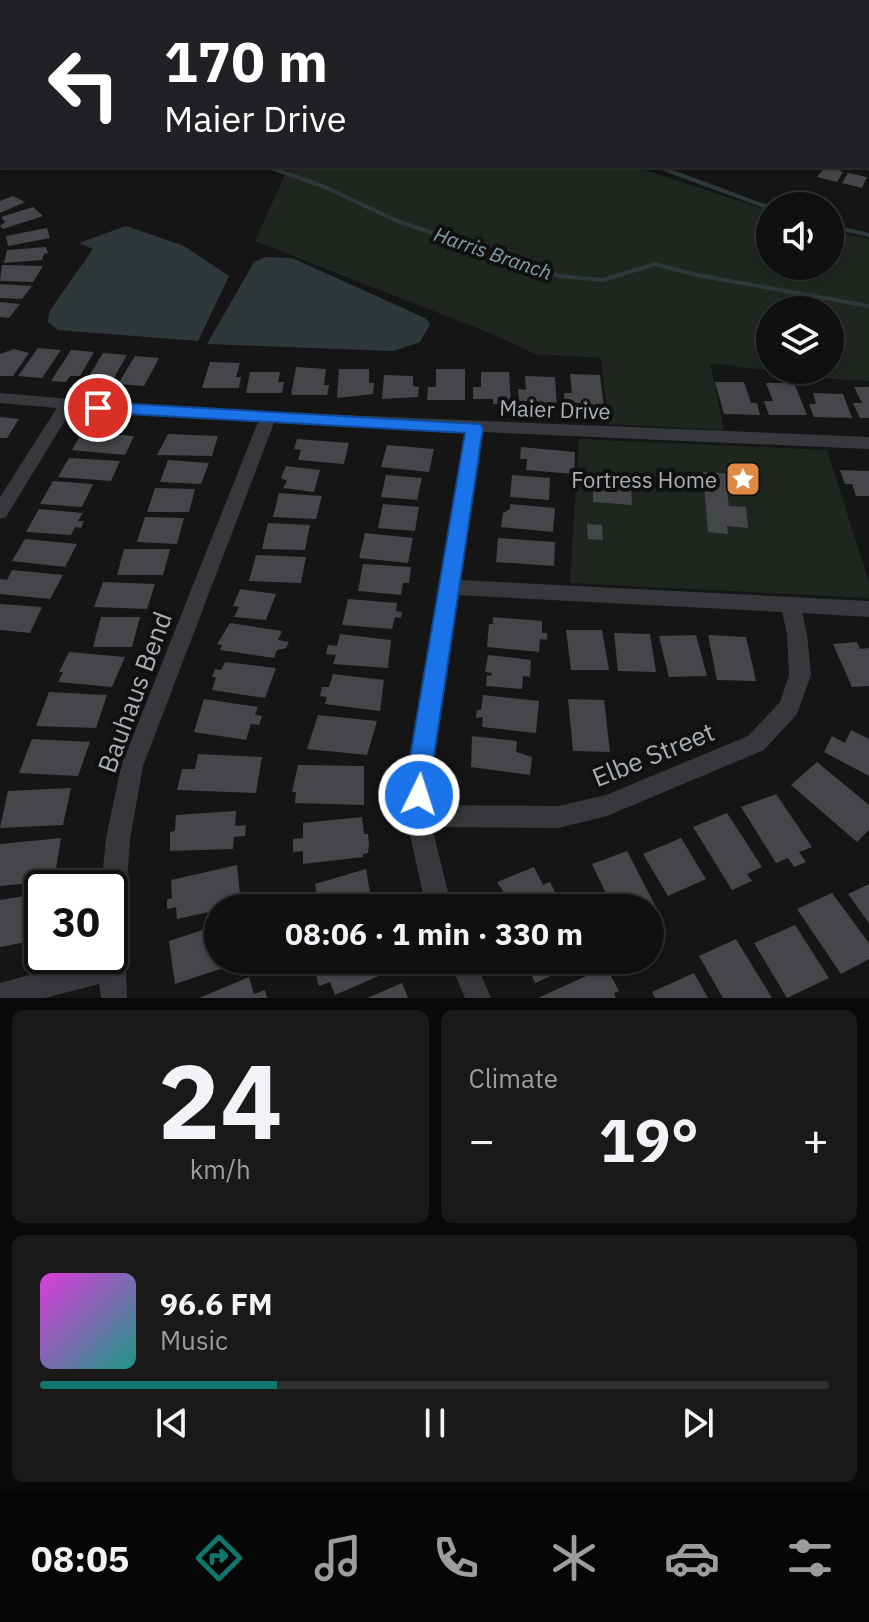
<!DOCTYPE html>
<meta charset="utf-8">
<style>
:root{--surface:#101010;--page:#191919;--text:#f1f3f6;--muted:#9c9d9f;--line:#303030;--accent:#0f766e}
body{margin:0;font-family:"IBM Plex Sans",sans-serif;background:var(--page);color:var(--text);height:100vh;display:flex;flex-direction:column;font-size:30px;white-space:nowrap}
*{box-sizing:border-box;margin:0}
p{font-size:26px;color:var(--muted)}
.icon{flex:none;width:44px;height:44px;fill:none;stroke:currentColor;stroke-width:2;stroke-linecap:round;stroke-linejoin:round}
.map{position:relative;height:998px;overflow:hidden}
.panel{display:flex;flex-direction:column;gap:12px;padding:12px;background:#090909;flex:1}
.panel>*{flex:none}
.guide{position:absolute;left:0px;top:0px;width:870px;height:168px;box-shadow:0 2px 6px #0004,0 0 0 2px var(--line);background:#202124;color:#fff;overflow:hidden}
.controls{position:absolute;left:756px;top:192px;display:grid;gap:16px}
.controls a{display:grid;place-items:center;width:88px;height:88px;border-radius:50%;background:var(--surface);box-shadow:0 2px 6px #0004,0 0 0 2px var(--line);font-size:40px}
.speed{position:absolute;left:24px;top:870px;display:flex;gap:16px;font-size:40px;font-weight:700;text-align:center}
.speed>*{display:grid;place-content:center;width:104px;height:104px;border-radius:50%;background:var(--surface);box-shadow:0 2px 6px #0004,0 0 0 2px var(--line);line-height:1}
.speed .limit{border:4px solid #111;border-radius:12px;background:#fff;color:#111}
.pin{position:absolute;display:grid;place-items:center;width:68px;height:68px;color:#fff;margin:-34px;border:4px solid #fff;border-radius:50%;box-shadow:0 2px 8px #0007}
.me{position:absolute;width:88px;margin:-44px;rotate:4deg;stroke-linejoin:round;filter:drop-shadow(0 0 6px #0008)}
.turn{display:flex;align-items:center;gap:28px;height:168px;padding:0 32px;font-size:36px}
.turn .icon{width:104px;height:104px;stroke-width:2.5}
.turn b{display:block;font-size:56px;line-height:68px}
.big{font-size:60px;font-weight:700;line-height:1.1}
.panel .card{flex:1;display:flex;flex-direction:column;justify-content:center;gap:12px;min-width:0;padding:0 28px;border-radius:12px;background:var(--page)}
.panel .dial{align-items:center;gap:0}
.dial b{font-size:104px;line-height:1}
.song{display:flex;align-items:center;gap:24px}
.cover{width:96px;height:96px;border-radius:12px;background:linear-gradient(135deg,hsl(300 70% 55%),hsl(170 70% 35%))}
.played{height:8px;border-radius:4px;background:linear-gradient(90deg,var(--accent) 30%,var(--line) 30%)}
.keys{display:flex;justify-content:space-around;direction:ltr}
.heat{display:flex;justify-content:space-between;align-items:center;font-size:44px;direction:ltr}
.panel .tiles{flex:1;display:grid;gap:12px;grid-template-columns:1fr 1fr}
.card:last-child{grid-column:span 2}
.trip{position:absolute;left:204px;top:894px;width:460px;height:80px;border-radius:40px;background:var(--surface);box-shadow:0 2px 6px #0004,0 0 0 2px var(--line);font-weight:700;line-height:80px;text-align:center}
.dock{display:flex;height:128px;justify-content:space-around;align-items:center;background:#060606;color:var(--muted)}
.dock .icon{width:56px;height:56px}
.dock .active{color:var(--accent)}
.dock b{font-size:36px;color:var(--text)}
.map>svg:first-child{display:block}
</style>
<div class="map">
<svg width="869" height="998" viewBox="0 0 869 998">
<rect width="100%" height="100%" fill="#151516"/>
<!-- green -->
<g fill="#1f261f" fill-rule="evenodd">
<path d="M0,0h366l-364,2v69z"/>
<path d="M286,166h347l137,45v55h60v-36l39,9v142l-36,-2 -123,-16 14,67 -116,-6 -7,-66 -66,-4 -43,-20 -237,-93 33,-73zM830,310v60h-60v-60z"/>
<path d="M579,439l248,11 42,132v16l-299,-15z"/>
</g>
<!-- water -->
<g fill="#2e383b">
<path d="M126,226l58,20 45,30 -31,65 -140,-11 -10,-8 1,-10 44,-63 -14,-6z"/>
<path d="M265,257l27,1 133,60 5,6 -10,18 -27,9 -186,-7 47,-82z"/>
</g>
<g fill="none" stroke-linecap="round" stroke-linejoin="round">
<!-- stream -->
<g stroke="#2e383b" stroke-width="4">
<path d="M266,166l59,21 72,34 163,55 43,4 52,-16 42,11 172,31"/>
<path d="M656,166l114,42"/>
<path d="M830,226l39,9"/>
</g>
</g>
<!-- building -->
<g fill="#444649">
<path d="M831,167l12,5 -6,10 -20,-5 7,-9z"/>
<path d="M848,173l19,4 -5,11 -20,-5z"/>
<path d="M13,196l12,6 -25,11v-12z"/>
<path d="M33,207l10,9 -40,13 -3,-3 5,-4 -4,-5z"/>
<path d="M47,228l3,10 -42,8 -2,-10z"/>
<path d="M46,247l2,6 -4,1 -2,6 -38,3 3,-13z"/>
<path d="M2,265l41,1 -10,16 -33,-1z"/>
<path d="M0,284l32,2 -10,13 -22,-1z"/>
<path d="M0,302l20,2 -11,14 -9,-1z"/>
<path d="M38,348l23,2 -19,28 -24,-2z"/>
<path d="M14,349l15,4 -16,23h-13v-22z"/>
<path d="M71,350l23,2 -14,24h-10l-4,6 -15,-1z"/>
<path d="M103,353l24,2 -17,30 -24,-4z"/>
<path d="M135,356l24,2 -15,28 -26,-2z"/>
<path d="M210,362l30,1 -4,14h5l-2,11h-37z"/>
<path d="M296,367l30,2 -2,16h5l-2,10h-36z"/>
<path d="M339,369h30v14h5l-1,11 -36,4z"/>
<path d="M436,369h29v31h-38l1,-13h8z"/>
<path d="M250,372h30l-2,10h6l-2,11h-36z"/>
<path d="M481,372h28l2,32h-18v-5h-20v-12h8z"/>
<path d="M570,374l30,1 4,32 -39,-1 -1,-13h8z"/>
<path d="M384,375l29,1v10l6,1 -1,10 -36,2z"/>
<path d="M525,376l30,1 2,30 -38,-5 -1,-13 8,1z"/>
<path d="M715,382h29l7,21h6l3,12 -36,-1z"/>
<path d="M766,383h28l13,32h-38l-5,-14h9z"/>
<path d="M854,387h15v31h-9l-7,-15h9z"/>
<path d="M813,393l30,1 9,24 -38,-1 -5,-13h7z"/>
<path d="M0,417l19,2 -12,19h-7z"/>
<path d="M82,432l52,4 -9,19 -53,-5z"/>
<path d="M168,434l50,2 -6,20 -55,-1z"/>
<path d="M297,439l52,4 -5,21 -46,-4 3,-10 -7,-1z"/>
<path d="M387,445l47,4 -5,23 -48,-5z"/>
<path d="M521,447l54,5 -1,22 -48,-4 1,-11h-7z"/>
<path d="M69,458l51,3 -9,20 -53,-4z"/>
<path d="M168,460l41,3 -8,21 -41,-2z"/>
<path d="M286,466l34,4 -6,22 -31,-4 4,-7 -6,-3z"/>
<path d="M840,470l29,1v25h-13l-4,-12h-7z"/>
<path d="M703,472l30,2 2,18 -8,-1 2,15 17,1 2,21 -21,-2 1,8 -20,-2z"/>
<path d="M386,475l36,3 -5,22 -36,-3z"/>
<path d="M512,475l38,3 -1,22 -39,-3z"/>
<path d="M53,481l40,3 -11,23 -42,-3z"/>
<path d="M593,486l38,3 1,16 -39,-3z"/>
<path d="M155,488l40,1 -6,23h-42z"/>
<path d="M279,493l43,3 -6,23 -43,-2z"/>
<path d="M383,504l36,3 -4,24 -37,-3z"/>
<path d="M510,504l45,4 -2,24 -52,-5 2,-14 7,-4z"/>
<path d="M39,509l44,4 -5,8h6l-3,7 -6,-1 -4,8 -45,-3z"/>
<path d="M145,517l39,1 -7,26 -40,-2z"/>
<path d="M268,523l42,2 -5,25 -43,-1z"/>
<path d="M587,524l15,1 1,15 -15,-1z"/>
<path d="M365,533l48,5 -5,25 -49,-5z"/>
<path d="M498,538l57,4 -1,24 -58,-4z"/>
<path d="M25,539l52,5 -12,23 -53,-6z"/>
<path d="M124,549h46l-7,26h-46z"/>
<path d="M256,555l50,2 -5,26 -52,-2z"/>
<path d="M363,564l48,3 -2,16h-6l-2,12 -43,-4z"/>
<path d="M12,570l51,5 -13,24 -50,-5v-15l7,1z"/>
<path d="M103,582l52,2 -8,25 -53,-2z"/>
<path d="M240,589l36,5 -10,26 -32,-3 5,-10 -6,-1z"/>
<path d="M348,599l49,4 -1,8 6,1 -1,6 -6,-1 -3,12 -50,-4z"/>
<path d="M0,604l42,3 -12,26 -30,-3z"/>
<path d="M101,617h39l-8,30h-39z"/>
<path d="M493,617l49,4v12h5v7l-7,-1 -1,13 -52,-5 2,-23h4z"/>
<path d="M230,623l52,8 -4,9 11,2 -3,6 -9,2 -3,8 -54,-8 2,-5 -5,-1z"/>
<path d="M566,630h36l7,40h-38z"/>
<path d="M614,633l36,1 6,38 -38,-1z"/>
<path d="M340,634l51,6 -3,28 -55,-4 3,-9 -10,-1 2,-9 9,1z"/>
<path d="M696,635l11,41 -38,1 -10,-41z"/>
<path d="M708,635l38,2 10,44 -39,-1z"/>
<path d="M857,642l3,7 9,-1v38l-17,1 -19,-43z"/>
<path d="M69,652l56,5 -13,30 -54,-5 5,-10h-4z"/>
<path d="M488,655l43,5 -1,17 -7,-1 -1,13 -36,-3 1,-11 4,1 1,-3 -7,-1z"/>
<path d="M225,662l51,6 -11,30 -53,-8 4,-13h-4l3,-8 6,1z"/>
<path d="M333,674l51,6 -4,31 -55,-7 2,-7 -7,-1 2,-9h7z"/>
<path d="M49,692l58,3 -11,33 -60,-2z"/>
<path d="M483,695l56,6 -3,32 -54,-6 1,-10 -7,1 1,-8h4z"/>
<path d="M204,699l54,8 -3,8 7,1 -3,9 -8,-1 -5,16 -52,-8z"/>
<path d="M568,699l36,1 6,52 -37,-1z"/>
<path d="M318,715l59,6 -10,34 -60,-6z"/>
<path d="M851,730l18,9v37l-45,-24 8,-16 13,7z"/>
<path d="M472,736l45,5 -1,11 16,5 -2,18 -59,-8z"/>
<path d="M32,739l58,3 -12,34 -59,-3z"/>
<path d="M198,754l64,3 -6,36 -79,-3 5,-21h13z"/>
<path d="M817,762l52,43v25l-12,12 -66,-57z"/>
<path d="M298,765l66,1v39l-69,-2 1,-11h-4z"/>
<path d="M71,788l-8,37 -63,3 8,-37z"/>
<path d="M776,794l36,53 -13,5 7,10 -12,5 -6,-9 -12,5 -35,-56z"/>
<path d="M236,811l-1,15 11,-1 -1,11 -11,1 -1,12 -63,2v-19l5,-1 1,-16z"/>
<path d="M727,813l35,54 -15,7 5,7 -20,9 -39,-63z"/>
<path d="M362,817l2,17h4l1,10 -1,9 -5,1v3l-60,7v-13l-10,1v-13l10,-1v-15z"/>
<path d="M61,838l-7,43 -54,5v-42z"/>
<path d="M681,838l25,41 -38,17 -25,-42z"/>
<path d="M627,851l31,60 -8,3v-6h-37l-21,-44z"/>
<path d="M237,865l4,40 -64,14 -1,-12 -9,2v-9l5,-2 -1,-18z"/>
<path d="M534,867l9,18 7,-3 11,22 -5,4h-51l-2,-5 6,-3 -12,-18z"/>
<path d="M366,869l4,24 -6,2 6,13 -51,-1 -4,-23z"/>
<path d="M869,884v39l-21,-29z"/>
<path d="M42,893v46l-42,8v-47z"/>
<path d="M832,893l37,50v16l-28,15 -44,-65z"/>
<path d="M218,925v35l26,1 -69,23 -6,-43z"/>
<path d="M795,925l34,53 -42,20 -33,-55z"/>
<path d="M736,939l36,59h-49l-24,-42z"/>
<path d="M322,960h76l1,4 -5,2 1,3 -60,26 -5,-13 -11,4 -4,-14 10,-4z"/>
<path d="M525,960h61l-51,23z"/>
<path d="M606,967l13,24 -5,2 2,5h-78z"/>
<path d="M694,973l14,25h-53l-3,-6z"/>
<path d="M249,977l5,17 11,-4 2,8h-68z"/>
<path d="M402,983l6,15h-41z"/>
</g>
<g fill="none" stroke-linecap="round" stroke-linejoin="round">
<!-- minor -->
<g fill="#36383b" fill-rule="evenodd">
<path d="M483,0h10l-11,2z"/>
<path d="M503,0h51l2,2h-51z"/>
<rect x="868" y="13" width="1" height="6"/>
<rect x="868" y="26" width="1" height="6"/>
<rect x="868" y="60" width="1" height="6"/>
<rect x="868" y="90" width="1" height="6"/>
<path d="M869,163v8l-12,-5h11z"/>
<path d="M0,393l175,15 694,29v12l-387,-17 -23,148 410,21v16l-67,-4 5,21 4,41 -14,39 -33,36 -157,66 -49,12 -126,-1 20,81h-26l-20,-92 3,-53 56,-332 -191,-8 -131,343 -13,73 -6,84 3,75h-26l-2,-14 -54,14h-45v-15l98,-27h12v-68h-9l5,-49 15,-73 137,-344 -186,-13 -66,108 -6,2v-22l57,-89 -57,-5zM457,595l325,17 5,22 2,41 -9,27 -32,34 -142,59 -48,11 -128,-1 1,-42z"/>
<path d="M449,960h26l16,38h-26z"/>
</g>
</g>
<!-- route -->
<path fill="#1a73e8" stroke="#114b97" stroke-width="2" d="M98,402l382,22 3,4 -56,375 -8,3 -8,-3 -4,-8 2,-32 56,-330 -373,-21 -2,-4z"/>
<!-- icons -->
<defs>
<symbol id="sight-square" viewBox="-11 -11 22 22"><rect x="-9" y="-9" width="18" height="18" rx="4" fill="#e08943" stroke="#101011"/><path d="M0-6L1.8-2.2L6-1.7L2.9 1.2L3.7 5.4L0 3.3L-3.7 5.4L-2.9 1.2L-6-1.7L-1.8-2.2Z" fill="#fff"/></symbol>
</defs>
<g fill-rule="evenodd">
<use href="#sight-square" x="723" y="459" width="40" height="40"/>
</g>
<g text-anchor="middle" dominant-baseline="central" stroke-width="8" stroke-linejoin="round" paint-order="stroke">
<!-- far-water labels -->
<g font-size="20" font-style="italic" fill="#82a2ad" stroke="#101011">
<text transform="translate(493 253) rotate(19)">Harris Branch</text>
</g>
<!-- street labels -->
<g font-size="22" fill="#a8afb5" stroke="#101011">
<text transform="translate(555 409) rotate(2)">Maier Drive</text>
</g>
<!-- poi labels -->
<g font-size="22" fill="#a8afb5" stroke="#101011" text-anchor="end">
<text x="717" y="479">Fortress Home</text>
</g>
<!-- near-street labels -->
<g font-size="26" fill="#a8afb5" stroke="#101011">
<text transform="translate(134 692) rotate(-70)">Bauhaus Bend</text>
<text transform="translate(653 754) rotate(-22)">Elbe Street</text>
</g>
</g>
</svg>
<div class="controls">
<a><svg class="icon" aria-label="sound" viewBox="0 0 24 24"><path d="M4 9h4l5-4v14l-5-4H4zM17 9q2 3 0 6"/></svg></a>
<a><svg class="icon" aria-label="layers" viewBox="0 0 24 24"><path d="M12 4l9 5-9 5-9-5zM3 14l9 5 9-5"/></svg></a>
</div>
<div class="speed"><div class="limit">30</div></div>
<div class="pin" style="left:98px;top:408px;background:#d93025"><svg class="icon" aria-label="arrive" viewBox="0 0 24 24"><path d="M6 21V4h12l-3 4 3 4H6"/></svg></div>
<svg class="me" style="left:419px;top:795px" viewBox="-20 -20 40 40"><circle r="17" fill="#1a73e8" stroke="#fff" stroke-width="3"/><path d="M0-11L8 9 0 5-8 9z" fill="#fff"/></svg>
<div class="trip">08:06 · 1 min · 330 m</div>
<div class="guide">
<div class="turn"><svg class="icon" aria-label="left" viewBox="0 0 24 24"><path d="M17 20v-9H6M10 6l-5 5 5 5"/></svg><div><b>170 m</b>Maier Drive</div></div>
</div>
</div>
<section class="panel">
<div class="tiles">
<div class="card dial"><b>24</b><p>km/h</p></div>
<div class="card"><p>Climate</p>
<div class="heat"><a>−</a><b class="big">19°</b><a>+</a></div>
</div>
<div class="card">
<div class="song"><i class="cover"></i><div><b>96.6 FM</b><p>Music</p></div></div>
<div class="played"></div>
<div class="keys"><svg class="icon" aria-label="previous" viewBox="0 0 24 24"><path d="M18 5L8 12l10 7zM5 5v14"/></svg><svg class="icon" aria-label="pause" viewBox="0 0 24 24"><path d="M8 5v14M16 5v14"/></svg><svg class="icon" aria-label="next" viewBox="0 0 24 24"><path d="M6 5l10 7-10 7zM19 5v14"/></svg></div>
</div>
</div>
</section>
<nav class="dock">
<b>08:05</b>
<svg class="icon active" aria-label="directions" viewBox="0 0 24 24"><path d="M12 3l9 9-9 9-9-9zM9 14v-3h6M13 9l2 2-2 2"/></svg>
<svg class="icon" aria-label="music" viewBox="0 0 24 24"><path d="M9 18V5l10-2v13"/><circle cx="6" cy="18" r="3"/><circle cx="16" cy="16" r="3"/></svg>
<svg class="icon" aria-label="phone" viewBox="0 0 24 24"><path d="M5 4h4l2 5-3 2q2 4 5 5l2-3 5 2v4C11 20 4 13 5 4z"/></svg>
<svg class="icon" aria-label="climate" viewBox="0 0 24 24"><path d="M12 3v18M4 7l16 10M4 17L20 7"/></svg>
<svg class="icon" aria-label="car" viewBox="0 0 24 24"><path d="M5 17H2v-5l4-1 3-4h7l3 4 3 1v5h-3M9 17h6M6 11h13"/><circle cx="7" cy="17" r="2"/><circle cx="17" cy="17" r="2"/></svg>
<svg class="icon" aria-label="filters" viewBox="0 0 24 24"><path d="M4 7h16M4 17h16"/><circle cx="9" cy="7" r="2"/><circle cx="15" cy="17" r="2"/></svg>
</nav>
